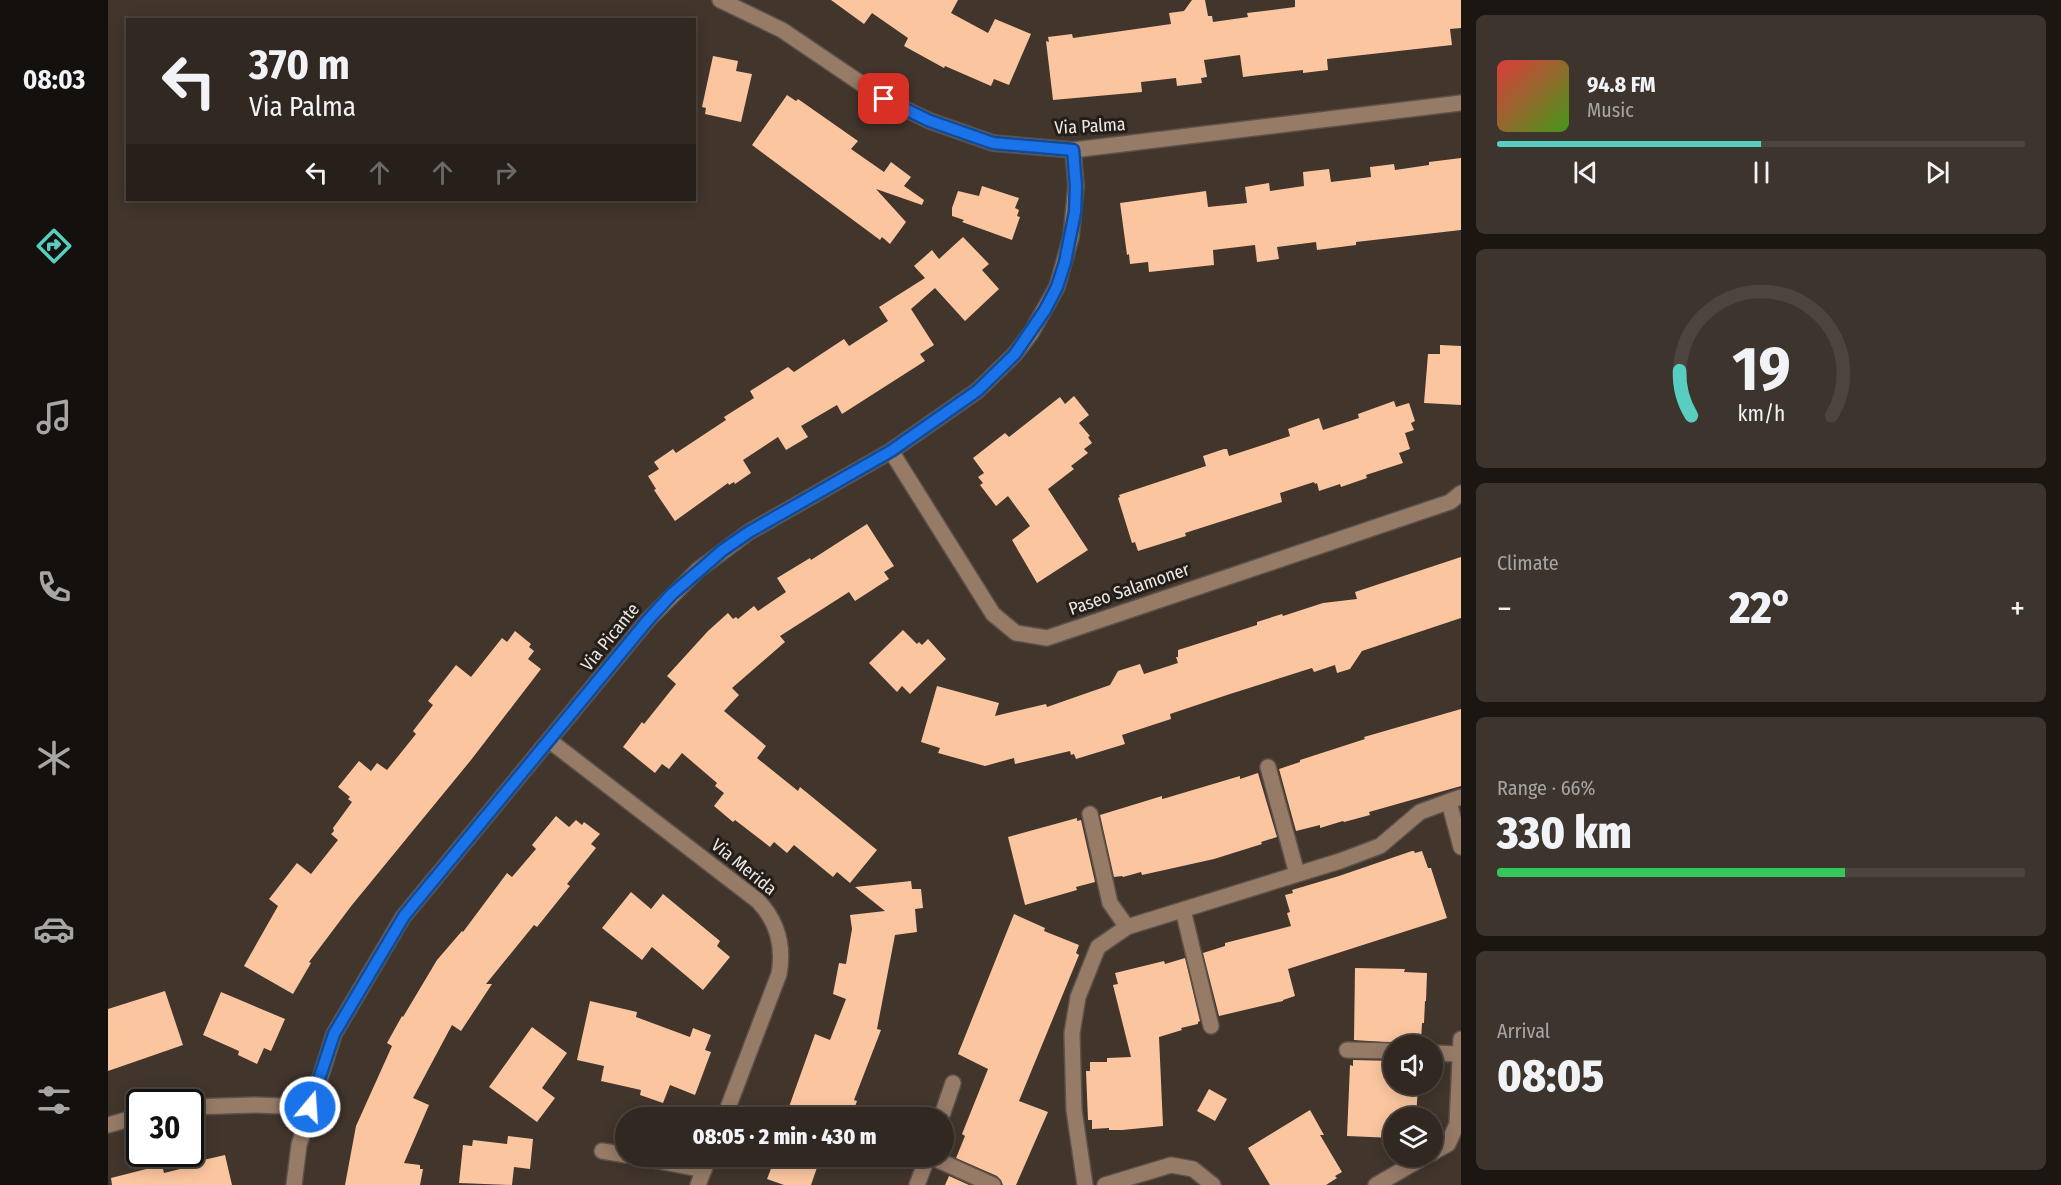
<!DOCTYPE html>
<meta charset="utf-8">
<style>
:root{--surface:#312821;--page:#3d342e;--text:#f1f3f6;--muted:#a8a6a5;--line:#4c443f;--accent:#58cec0}
body{margin:0;font-family:"Fira Sans Condensed",sans-serif;background:var(--page);color:var(--text);height:100vh;display:flex;flex-direction:column;font-size:22px;white-space:nowrap}
*{box-sizing:border-box;margin:0}
p{font-size:20px;color:var(--muted)}
.icon{flex:none;width:33px;height:33px;fill:none;stroke:currentColor;stroke-width:2;stroke-linecap:round;stroke-linejoin:round}
.map{position:relative;flex:1;overflow:hidden}
.side{display:flex;flex-direction:column;gap:15px;padding:15px;background:#1b1612;width:600px}
.side>*{flex:none}
.hud{position:absolute;left:18px;top:18px;width:570px;height:183px;border-radius:0px;box-shadow:0 3px 15px #0003,0 0 0 2px var(--line);background:#312821;color:var(--text);overflow:hidden}
.fabs{position:absolute;left:1275px;top:1035px;display:grid;gap:12px}
.fabs a{display:grid;place-items:center;width:60px;height:60px;border-radius:50%;background:var(--surface);box-shadow:0 3px 15px #0003,0 0 0 2px var(--line);font-size:30px}
.speed{position:absolute;left:18px;top:1089px;display:flex;gap:12px;font-size:30px;font-weight:700;text-align:center}
.speed>*{display:grid;place-content:center;width:78px;height:78px;border-radius:50%;background:var(--surface);box-shadow:0 3px 15px #0003,0 0 0 2px var(--line);line-height:1}
.speed .limit{border:3px solid #111;border-radius:9px;background:#fff;color:#111}
.pin{position:absolute;display:grid;place-items:center;width:51px;height:51px;color:#fff;margin:-26px;border-radius:12px;box-shadow:0 3px 9px #0006}
.me{position:absolute;width:66px;margin:-33px;rotate:18deg;stroke-linejoin:round;filter:drop-shadow(0 0 4px #0008)}
.turn{display:flex;align-items:center;gap:21px;height:126px;padding:0 24px;font-size:27px}
.turn .icon{width:78px;height:78px;stroke-width:2.5}
.turn b{display:block;font-size:42px;line-height:51px}
.lanes{display:flex;align-items:center;height:57px;padding:0 24px;background:#0003;justify-content:center;gap:30px;direction:ltr}
.lanes .off{opacity:.35}
.big{font-size:45px;font-weight:800;line-height:1.1}
.side .card{flex:1;display:flex;flex-direction:column;justify-content:center;gap:9px;min-width:0;padding:0 21px;border-radius:9px;background:var(--page)}
.side .dial{align-items:center;gap:0}
.dial svg{height:156px;overflow:visible;fill:none;stroke:var(--line);stroke-width:7;stroke-linecap:round;text-anchor:middle}
.dial text{fill:var(--text);stroke:none}
.song{display:flex;align-items:center;gap:18px}
.cover{width:72px;height:72px;border-radius:9px;background:linear-gradient(135deg,hsl(0 70% 55%),hsl(100 70% 35%))}
.played{height:6px;border-radius:3px;background:linear-gradient(90deg,var(--accent) 50%,var(--line) 50%)}
.keys{display:flex;justify-content:space-around;direction:ltr}
.heat{display:flex;justify-content:space-between;align-items:center;font-size:33px;direction:ltr}
.charge{height:9px;border-radius:4px;background:linear-gradient(90deg,#34c759 66%,var(--line) 0)}
.trip{position:absolute;left:507px;top:1107px;width:339px;height:60px;border-radius:30px;background:var(--surface);box-shadow:0 3px 15px #0003,0 0 0 2px var(--line);font-weight:800;line-height:60px;text-align:center}
main{display:flex;flex:1;min-height:0}
.menu{display:flex;flex-direction:column;width:108px;justify-content:space-around;align-items:center;background:#14100d;color:var(--muted)}
.menu .icon{width:42px;height:42px}
.menu .active{color:var(--accent)}
.menu b{font-size:27px;color:var(--text)}
.map>svg:first-child{display:block}
</style>
<main>
<nav class="menu">
<b>08:03</b>
<svg class="icon active" aria-label="directions" viewBox="0 0 24 24"><path d="M12 3l9 9-9 9-9-9zM9 14v-3h6M13 9l2 2-2 2"/></svg>
<svg class="icon" aria-label="music" viewBox="0 0 24 24"><path d="M9 18V5l10-2v13"/><circle cx="6" cy="18" r="3"/><circle cx="16" cy="16" r="3"/></svg>
<svg class="icon" aria-label="phone" viewBox="0 0 24 24"><path d="M5 4h4l2 5-3 2q2 4 5 5l2-3 5 2v4C11 20 4 13 5 4z"/></svg>
<svg class="icon" aria-label="climate" viewBox="0 0 24 24"><path d="M12 3v18M4 7l16 10M4 17L20 7"/></svg>
<svg class="icon" aria-label="car" viewBox="0 0 24 24"><path d="M5 17H2v-5l4-1 3-4h7l3 4 3 1v5h-3M9 17h6M6 11h13"/><circle cx="7" cy="17" r="2"/><circle cx="17" cy="17" r="2"/></svg>
<svg class="icon" aria-label="filters" viewBox="0 0 24 24"><path d="M4 7h16M4 17h16"/><circle cx="9" cy="7" r="2"/><circle cx="15" cy="17" r="2"/></svg>
</nav>
<div class="map">
<svg width="1353" height="1185" viewBox="0 0 1353 1185">
<rect width="100%" height="100%" fill="#41352c"/>
<!-- building -->
<g fill="#fbc69f">
<path d="M723,0h127l-7,13 37,20 7,-14 36,15 -22,51 -15,-6 -3,7 -46,-20 -1,2 -40,-22 4,-8 -36,-25 -8,11z"/>
<path d="M1084,0h13l3,16h4l1,6 35,-5 -1,-4 48,-6v-7h166v28l-11,1 2,16 -125,14 1,11 -25,3v-3l-60,7 -3,-22 -36,5 3,17 -6,1 1,5 -25,3 -1,-8 -35,4 1,10 -89,8 -7,-59 3,1 -1,-5 24,-3 1,4 98,-14 -2,-11 15,-2z"/>
<path d="M605,56l25,5 -2,10 16,3 -11,48 -36,-8 1,-6 -4,-1z"/>
<path d="M679,95l9,6 2,-2 60,42 -7,8 33,23 7,-10 20,15 -7,9 20,14 -2,5 -46,-16 30,33 -16,22 -8,-7 -2,3 -128,-95z"/>
<path d="M1353,158v72l-105,12v3l-39,5 -1,-8 -39,5 2,12 -22,3 -2,-17 -42,5 1,15 -65,7 -1,-10 -18,2 -1,-10 -2,1 -7,-52 86,-12 2,16 39,-4 -2,-16 24,-4 1,8 34,-5 -1,-14 26,-3 2,13 40,-5 -1,-10 24,-3 1,6 34,-5v-3z"/>
<path d="M874,186l37,12 -4,10 4,2 -2,6 3,1 -8,23 -50,-18 2,-2 -12,-4v-8l6,-17 21,5z"/>
<path d="M855,237l26,27 -7,6 17,19 -34,32 -30,-33 -24,21 23,36 -14,9 5,7 -83,53 -5,-9 -36,21 7,11 -22,13 -8,-13 -35,23 8,13 -16,11 -1,-2 -5,3 -1,-2 -53,38 -21,-31 2,-1 -8,-13 11,-7 -5,-7 19,-13 3,4 50,-33 -2,-3 30,-19 -4,-7 38,-24 6,5 50,-33 5,7 39,-25 -9,-14 46,-29 -11,-12 18,-16 7,9z"/>
<path d="M1332,345l21,1v59l-37,-2 4,-49h12z"/>
<path d="M966,396l15,19 -10,8 11,13 -2,1 4,6 -8,6 4,4 -17,13 3,3 -26,20 40,61 -51,33 -25,-43 18,-14 -22,-30 -12,10 -16,-21 3,-2 -5,-6 6,-4 -11,-15 32,-25 4,4 51,-40 5,7z"/>
<path d="M1286,401l2,6 13,-4 6,18 -4,2 3,7 -9,3 5,16 -11,4 4,10 -37,12 1,3 -26,9 -1,-3 -21,7 -2,-8 -2,1 -1,-2 -34,11 2,9 -97,31 1,3 -48,15 -3,-9 -3,1 -14,-45 2,-1 -1,-2 87,-29 -3,-10 21,-7h3l2,7 61,-20 -2,-7 31,-11 4,12 36,-12 -1,-4z"/>
<path d="M759,524l27,42 -10,6 5,7 -34,22 -6,-9 -69,44 5,6 -53,46 7,7 -15,16 42,35 -9,12 41,33 2,-4 77,63 -27,33 -13,-11 -4,5 -39,-32 -7,8 -13,-11 -4,5 -35,-27 -2,2 -19,-16 10,-13 -9,-7 2,-3 -35,-30 -13,16 -7,-5 -7,9 -32,-26 19,-25 2,2 32,-40 -9,-8 41,-45 20,-18 5,6 3,-2 2,2 16,-13 4,5 28,-19 -9,-14 33,-20 1,2z"/>
<path d="M1353,557v61l-99,33 -12,18 -13,4 -2,-8 -21,7 -2,-4 -82,26 -60,20 1,5 -49,16 3,9 -49,15 -2,-5 -3,1 -1,-4 -55,13 -1,-6 -29,8 -47,-13 2,-5 -19,-6 16,-56 62,17 -4,13 51,-12 1,3 63,-22 8,-14 22,-7 4,10 34,-11 -2,-6h2v-7l79,-25v-3l25,-8 1,2 40,-13 34,-4 -2,-7z"/>
<path d="M795,630l14,14 2,-2 3,3 6,-6 18,20 -36,35 -8,-8 -5,6 -28,-29z"/>
<path d="M407,631l16,13 -2,3 5,4 -6,8 13,10 -70,91 -119,145 -43,57 2,1 -18,31 -49,-28 34,-60 -9,-7 28,-36 14,11 27,-34 -7,-6 3,-3 -1,-3 19,-26 -4,-3 2,-2 -12,-10 21,-26 12,10 6,-8 10,7 29,-36 -3,-3 20,-26 -5,-4 28,-36 15,12 31,-39 5,4z"/>
<path d="M1353,709v77l-92,26 1,3 -26,7 -1,-1 -23,7v-3l-24,6 -17,-62 21,-7v-2l65,-21 -1,-2z"/>
<path d="M1150,773l19,64 -16,5 1,2 -48,15 -72,16 -1,-3 -18,5 -1,-1 -8,1 -14,-62 62,-19v3l4,-1 74,-22v3z"/>
<path d="M448,816l13,11 7,-7 6,5 2,-3 16,12 -9,10 5,4 -29,36 3,2 -33,41 -3,-2 -48,59h6l-31,47 -9,-6 -39,73 16,7 -25,58 16,2v4h3l-3,16h-75l11,-59 36,-80 -5,-3 15,-27 1,1 34,-57 25,-29 1,1 44,-59 5,4 24,-28 -4,-4z"/>
<path d="M969,818v3l4,-1 14,62 -19,5 1,3 -52,15 -17,-68z"/>
<path d="M1304,851h2l1,2 7,-2 6,17h3l16,50 -159,51 7,27 -12,4v1l-64,15 -16,-63 22,-7v-3l66,-17 -4,-13 3,-1 -5,-17 8,-2 -1,-3 47,-14z"/>
<path d="M803,881l1,8h9l2,19 -8,1 2,23 -22,3 -18,94 4,1 -27,70 3,1 -6,17h-66l30,-84 15,6 16,-41 -13,-5 6,-31 7,1 6,-35 -2,-14 35,-4 -30,-24z"/>
<path d="M523,892l20,17 12,-15 57,47 -3,5 13,11 -27,33 -51,-43 -10,13 -40,-32z"/>
<path d="M906,914l31,14 -1,3 35,14 -3,8 3,2 -60,146 29,11 -32,73h-13l-2,-5 -4,-4 -41,-18 9,-22 -3,-2 26,-65 -30,-15z"/>
<path d="M1077,958l15,63 -2,1v2l-17,4 1,2 -23,7 4,89 -41,4h-13v-2l-17,1v-9h-4l-2,-49h4v-9h17v-4l24,-1 -18,-72 5,-1 -3,-11 49,-12 1,3z"/>
<path d="M1247,968l50,1 -1,3 23,1 -1,28h-1l-1,22h-2l-1,18 -8,-1v4l-59,-4z"/>
<path d="M57,991l18,54 -75,26v-62z"/>
<path d="M113,992l64,27 -14,32 -7,-3 -7,16 -19,-9 1,-4 -36,-16z"/>
<path d="M482,1001l47,11 -1,5 54,20 3,-9 18,7 -6,15 6,2 -16,43 -25,-10 -7,18 -23,-8 1,-5 -40,-9 3,-15 -27,-6z"/>
<path d="M424,1027l35,26 -25,35 13,10 -18,24 -48,-35z"/>
<path d="M1245,1060l41,1v23l24,2 -2,32h-22v20l-47,-2 3,-71 3,1z"/>
<path d="M1101,1089l18,10 -12,22 -18,-10z"/>
<path d="M1202,1110l14,25h-4l22,37 -7,4 2,2 -11,7h-56l-22,-37z"/>
<path d="M400,1136l25,3 -3,30 -16,-2 -2,18 -53,-2 4,-38 9,1 1,-6 34,4z"/>
<path d="M117,1155l7,30h-120l-1,-7 51,-13 2,8 36,-9 -1,-3z"/>
<path d="M668,1156h45l-10,29h-27l-17,-6z"/>
<path d="M841,1176l20,9h-24z"/>
</g>
<g fill="none" stroke-linecap="round" stroke-linejoin="round">
<defs>
<g id="minor">
<path d="M612,0l62,30 102,69 46,22 63,22 80,7 388,-47"/>
<path d="M783,451l102,163 23,19 31,5 403,-136 11,-9"/>
<path d="M442,741l208,160c20,21 26,45 21,73l-55,144"/>
<path d="M1160,767l29,107"/>
<path d="M1341,802l12,45"/>
<path d="M982,814l20,89 17,24"/>
<path d="M1075,910l28,116"/>
<path d="M1239,1050l47,1"/>
<path d="M1324,1053l27,1"/>
<path d="M82,1107l65,-2 55,2"/>
<path d="M833,1118l12,-35"/>
<path d="M0,1125l32,-9"/>
<path d="M494,1151l24,4"/>
<path d="M1324,1153l16,-9 9,-20 4,-85"/>
<path d="M525,1156l71,14"/>
<path d="M821,1156l64,29"/>
<path d="M186,1185l5,-40 35,-111 69,-117 245,-297 50,-50 51,-38 142,-81 86,-60 38,-37 16,-21 26,-46 14,-50 5,-51 -3,-36"/>
<path d="M590,1185l11,-29"/>
<path d="M809,1185l11,-29"/>
<path d="M977,1185l-11,-75 -2,-77 6,-36 20,-50 29,-20 213,-66 40,-15 40,-34 41,-15"/>
<path d="M997,1185l66,-20 22,4 20,16"/>
<path d="M1268,1185l50,-29"/>
</g>
</defs>
<!-- minor casing -->
<use href="#minor" stroke="#5d5149" stroke-width="18"/>
<!-- minor -->
<use href="#minor" stroke="#967b67" stroke-width="15"/>
</g>
<g fill="none" stroke-linecap="round" stroke-linejoin="round">
<defs>
<path id="route" d="M202,1107l24,-73 70,-118 244,-296 24,-26 51,-44 26,-18 142,-81 86,-60 38,-37 30,-44 12,-23 8,-25 10,-50 1,-26 -3,-36 -80,-7 -63,-22 -46,-22"/>
</defs>
<!-- route casing -->
<use href="#route" stroke="#114b97" stroke-width="15"/>
<!-- route -->
<use href="#route" stroke="#1a73e8" stroke-width="10"/>
</g>
<g text-anchor="middle" dominant-baseline="central" stroke-width="6" stroke-linejoin="round" paint-order="stroke">
<!-- street labels -->
<g font-size="18" fill="#efe7e1" stroke="#231e1a">
<text transform="translate(982 126) rotate(-3)">Via Palma</text>
<text transform="translate(1021 589) rotate(-19)">Paseo Salamoner</text>
<text transform="translate(502 637) rotate(-51)">Via Picante</text>
<text transform="translate(636 867) rotate(39)">Via Merida</text>
</g>
</g>
</svg>
<div class="fabs">
<a><svg class="icon" aria-label="sound" viewBox="0 0 24 24"><path d="M4 9h4l5-4v14l-5-4H4zM17 9q2 3 0 6"/></svg></a>
<a><svg class="icon" aria-label="layers" viewBox="0 0 24 24"><path d="M12 4l9 5-9 5-9-5zM3 14l9 5 9-5"/></svg></a>
</div>
<div class="speed"><div class="limit">30</div></div>
<div class="pin" style="left:776px;top:99px;background:#d93025"><svg class="icon" aria-label="arrive" viewBox="0 0 24 24"><path d="M6 21V4h12l-3 4 3 4H6"/></svg></div>
<svg class="me" style="left:202px;top:1107px" viewBox="-20 -20 40 40"><circle r="17" fill="#1a73e8" stroke="#fff" stroke-width="3"/><path d="M0-11L8 9 0 5-8 9z" fill="#fff"/></svg>
<div class="trip">08:05 · 2 min · 430 m</div>
<div class="hud">
<div class="turn"><svg class="icon" aria-label="left" viewBox="0 0 24 24"><path d="M17 20v-9H6M10 6l-5 5 5 5"/></svg><div><b>370 m</b>Via Palma</div></div>
<div class="lanes"><svg class="icon" aria-label="left" viewBox="0 0 24 24"><path d="M17 20v-9H6M10 6l-5 5 5 5"/></svg><svg class="icon off" aria-label="ahead" viewBox="0 0 24 24"><path d="M12 20V5M6 11l6-6 6 6"/></svg><svg class="icon off" aria-label="ahead" viewBox="0 0 24 24"><path d="M12 20V5M6 11l6-6 6 6"/></svg><svg class="icon off" aria-label="right" viewBox="0 0 24 24"><path d="M7 20v-9h11M14 6l5 5-5 5"/></svg></div>
</div>
</div>
<section class="side">
<div class="card">
<div class="song"><i class="cover"></i><div><b>94.8 FM</b><p>Music</p></div></div>
<div class="played"></div>
<div class="keys"><svg class="icon" aria-label="previous" viewBox="0 0 24 24"><path d="M18 5L8 12l10 7zM5 5v14"/></svg><svg class="icon" aria-label="pause" viewBox="0 0 24 24"><path d="M8 5v14M16 5v14"/></svg><svg class="icon" aria-label="next" viewBox="0 0 24 24"><path d="M6 5l10 7-10 7zM19 5v14"/></svg></div>
</div>
<div class="card dial"><svg viewBox="0 0 100 80">
<path d="M14 69A42 42 0 1 1 86 69"/>
<path d="M14 69A42 42 0 0 1 8 46" stroke="#58cec0"/>
<text x="50" y="56" font-size="32" font-weight="700">19</text>
<text x="50" y="72" font-size="11">km/h</text>
</svg></div>
<div class="card"><p>Climate</p>
<div class="heat"><a>−</a><b class="big">22°</b><a>+</a></div>
</div>
<div class="card"><p>Range · 66%</p><b class="big">330 km</b><div class="charge"></div></div>
<div class="card"><p>Arrival</p><b class="big">08:05</b></div>
</section>
</main>
